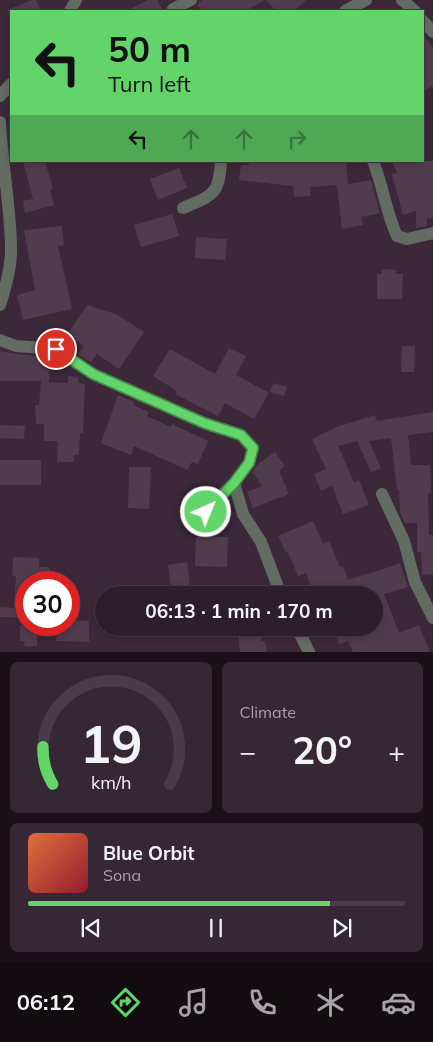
<!DOCTYPE html>
<meta charset="utf-8">
<style>
:root{--surface:#2d1e2b;--page:#352733;--text:#f1f3f6;--muted:#a7a2a9;--line:#483c47;--accent:#63d469}
body{margin:0;font-family:Mulish,sans-serif;background:var(--page);color:var(--text);height:100vh;display:flex;flex-direction:column;font-size:19px;white-space:nowrap}
*{box-sizing:border-box;margin:0}
p{font-size:16px;color:var(--muted)}
.icon{flex:none;width:28px;height:28px;fill:none;stroke:currentColor;stroke-width:2;stroke-linecap:round;stroke-linejoin:round}
.map{position:relative;height:652px;overflow:hidden}
.panel{display:flex;flex-direction:column;gap:10px;padding:10px;background:#191018;flex:1}
.panel>*{flex:none}
.banner{position:absolute;left:10px;top:10px;width:414px;height:152px;border-radius:0px;box-shadow:0 2px 8px #0003,0 0 0 1px var(--line);background:#63d469;color:#111;overflow:hidden}
.speed{position:absolute;left:15px;top:571px;display:flex;gap:10px;font-size:25px;font-weight:700;text-align:center}
.speed>*{display:grid;place-content:center;width:65px;height:65px;border-radius:50%;background:var(--surface);box-shadow:0 2px 8px #0003,0 0 0 1px var(--line);line-height:1}
.speed .limit{border:8px solid #d22;background:#fff;color:#111}
.pin{position:absolute;display:grid;place-items:center;width:42px;height:42px;color:#fff;margin:-21px;border:2px solid #fff;border-radius:50%;box-shadow:0 1px 5px #0007}
.me{position:absolute;width:55px;margin:-28px;rotate:44deg;stroke-linejoin:round;filter:drop-shadow(0 0 4px #0008)}
.turn{display:flex;align-items:center;gap:18px;height:105px;padding:0 15px;font-size:22px}
.turn .icon{width:65px;height:65px;stroke-width:2.5}
.turn b{display:block;font-size:35px;line-height:42px}
.lanes{display:flex;align-items:center;height:48px;padding:0 15px;background:#0003;justify-content:center;gap:25px;direction:ltr}
.lanes .off{opacity:.35}
.big{font-size:38px;font-weight:700;line-height:1.1}
.panel .widget{flex:1;display:flex;flex-direction:column;justify-content:center;gap:8px;min-width:0;padding:0 18px;border-radius:8px;background:var(--page)}
.panel .dial{align-items:center;gap:0}
.dial svg{height:130px;overflow:visible;fill:none;stroke:var(--line);stroke-width:7;stroke-linecap:round;text-anchor:middle}
.dial text{fill:var(--text);stroke:none}
.song{display:flex;align-items:center;gap:15px}
.cover{width:60px;height:60px;border-radius:8px;background:linear-gradient(135deg,hsl(20 70% 55%),hsl(350 70% 35%))}
.played{height:5px;border-radius:2px;background:linear-gradient(90deg,var(--accent) 80%,var(--line) 80%)}
.keys{display:flex;justify-content:space-around;direction:ltr}
.heat{display:flex;justify-content:space-between;align-items:center;font-size:28px;direction:ltr}
.panel .tiles{flex:1;display:grid;gap:10px;grid-template-columns:1fr 1fr}
.widget:last-child{grid-column:span 2}
.trip{position:absolute;left:95px;top:586px;width:288px;height:50px;border-radius:25px;background:var(--surface);box-shadow:0 2px 8px #0003,0 0 0 1px var(--line);font-weight:700;line-height:50px;text-align:center}
.menu{display:flex;height:80px;justify-content:space-around;align-items:center;background:#120c11;color:var(--muted)}
.menu .icon{width:35px;height:35px}
.menu .current{color:var(--accent)}
.menu b{font-size:22px;color:var(--text)}
.map>svg:first-child{display:block}
</style>
<div class="map">
<svg width="433" height="652" viewBox="0 0 433 652">
<rect width="100%" height="100%" fill="#3c2839"/>
<!-- building -->
<g fill="#513c4e">
<path d="M32,0h4l5,11h-36z"/>
<path d="M148,0h9l6,11h-37z"/>
<path d="M202,0h63l-20,11h-44l-4,-6z"/>
<path d="M266,0h40l-12,11h-18z"/>
<path d="M422,33l11,14v39l-11,6z"/>
<path d="M23,161h22l8,28 -3,1 4,15 -29,8 -2,-12 10,-2z"/>
<path d="M248,161h98l2,23 23,-4 9,33 -19,4 2,8 -21,4 -5,-44 -27,2 1,9 -17,1 -1,-11 -54,-6 2,-15h8z"/>
<path d="M392,161h41v57l-6,1v7l-11,2v-17l-13,4 -11,-41 5,-1z"/>
<path d="M179,168l8,20 -29,12 -8,-21z"/>
<path d="M172,214l7,22 -38,11 -7,-22z"/>
<path d="M62,226l2,19 -6,1 14,63 -49,11 -6,-25 18,-5 -11,-60z"/>
<path d="M196,237l31,2 -2,21 -30,-2z"/>
<path d="M382,269l14,1v4h7l-1,25h-25v-25h5z"/>
<path d="M87,305l29,9 28,18 -25,37 -22,-15 -6,9 -13,-9 6,-8 -17,-11z"/>
<path d="M402,346h13l-1,26h-13z"/>
<path d="M229,348l17,8 -10,19 33,18 -15,26 -29,-16 -7,13 -43,-22 2,-3 -24,-15 17,-27 45,25z"/>
<path d="M0,351l15,3 35,3 -1,25h-8l27,1v-7l10,1v6l7,1 -2,49h-3l-1,22h-5v7h-17l1,-21h-14v-17h-8l-1,-19h4l2,-24h-41z"/>
<path d="M273,383l14,4 -3,9 -14,-4z"/>
<path d="M118,395l16,7 -1,3 16,7 -2,4 24,11 1,-3 36,17 -10,23 -6,-2 -5,8 -53,-24 -3,9 -30,-12z"/>
<path d="M433,412v20l-25,3 3,30h19l1,28h-3l1,42h4v39l-11,1 -1,-23h-4v-29h-12l-5,-10 -1,-24 -2,1 -6,-52 -22,3 12,27 -10,4 -14,-31 -19,5 16,36 5,-2 10,25 -26,9 -11,-28 -11,5 -7,-17 12,-5 -14,-30 24,-12 39,-12 2,6z"/>
<path d="M0,425l25,1 -1,13 -24,-1z"/>
<path d="M275,452l10,14 -6,5 10,23 -36,14 -6,-16 15,-6 -9,-14 4,-7z"/>
<rect x="0" y="460" width="41" height="25"/>
<path d="M129,467h22l-2,42 -21,-1z"/>
<path d="M313,521l10,23 6,-3 11,26 3,-1 5,14 26,-8v-2l1,2 25,-9 8,24 -24,7 15,39 20,-8 11,27h-77l-5,-11 -9,3 -7,-16h42v-33h-60l-8,-22 -8,3 -10,-24 -2,1 -8,-17z"/>
<path d="M196,537h32l-1,30 -32,-1z"/>
<path d="M13,557l26,1v9h10l1,13 -24,1v37l-26,-1v-10l14,1 2,-32h-4z"/>
<path d="M187,562l4,33h-19l-4,-30z"/>
<path d="M69,620l20,1v21l-33,-1 1,-6h-20v11h-13l1,-5h-5v-16h49z"/>
<path d="M259,628l3,13h3l2,11h-27l-2,-19z"/>
</g>
<g fill="none" stroke-linecap="round" stroke-linejoin="round">
<!-- minor -->
<g stroke="#636c63" stroke-width="12">
<path d="M402,0l13,11"/>
<path d="M173,9l18,-9"/>
<path d="M70,11l6,-11"/>
<path d="M345,11l21,-11"/>
<path d="M422,20l11,12"/>
<path d="M0,96l11,-12"/>
<path d="M0,122c2,41 10,82 11,123 1,20 -5,41 -11,60"/>
<path d="M373,161c10,25 13,51 24,75l10,3 26,-6"/>
<path d="M183,208c30,-13 36,-13 38,-47"/>
<path d="M0,340l16,6 40,3 37,25 111,49 37,12 12,13 -4,15 -15,20 -28,28"/>
<path d="M234,483l9,31 18,28 20,53"/>
<path d="M382,494l22,47 11,41 18,36"/>
<path d="M297,628l12,24"/>
</g>
</g>
<g fill="none" stroke-linecap="round" stroke-linejoin="round">
<defs>
<path id="route" d="M56,349l37,25 111,49 37,12 12,13 -4,15 -15,20 -28,29"/>
</defs>
<!-- route casing -->
<use href="#route" stroke="#408a44" stroke-width="12"/>
<!-- route -->
<use href="#route" stroke="#63d469" stroke-width="9"/>
</g>
</svg>
<div class="speed"><div class="limit">30</div></div>
<div class="pin" style="left:56px;top:349px;background:#d93025"><svg class="icon" aria-label="arrive" viewBox="0 0 24 24"><path d="M6 21V4h12l-3 4 3 4H6"/></svg></div>
<svg class="me" style="left:206px;top:512px" viewBox="-20 -20 40 40"><circle r="17" fill="#63d469" stroke="#fff" stroke-width="3"/><path d="M0-11L8 9 0 5-8 9z" fill="#fff"/></svg>
<div class="trip">06:13 · 1 min · 170 m</div>
<div class="banner">
<div class="turn"><svg class="icon" aria-label="left" viewBox="0 0 24 24"><path d="M17 20v-9H6M10 6l-5 5 5 5"/></svg><div><b>50 m</b>Turn left</div></div>
<div class="lanes"><svg class="icon" aria-label="left" viewBox="0 0 24 24"><path d="M17 20v-9H6M10 6l-5 5 5 5"/></svg><svg class="icon off" aria-label="ahead" viewBox="0 0 24 24"><path d="M12 20V5M6 11l6-6 6 6"/></svg><svg class="icon off" aria-label="ahead" viewBox="0 0 24 24"><path d="M12 20V5M6 11l6-6 6 6"/></svg><svg class="icon off" aria-label="right" viewBox="0 0 24 24"><path d="M7 20v-9h11M14 6l5 5-5 5"/></svg></div>
</div>
</div>
<section class="panel">
<div class="tiles">
<div class="widget dial"><svg viewBox="0 0 100 80">
<path d="M14 69A42 42 0 1 1 86 69"/>
<path d="M14 69A42 42 0 0 1 8 46" stroke="#63d469"/>
<text x="50" y="56" font-size="32" font-weight="700">19</text>
<text x="50" y="72" font-size="11">km/h</text>
</svg></div>
<div class="widget"><p>Climate</p>
<div class="heat"><a>−</a><b class="big">20°</b><a>+</a></div>
</div>
<div class="widget">
<div class="song"><i class="cover"></i><div><b>Blue Orbit</b><p>Sona</p></div></div>
<div class="played"></div>
<div class="keys"><svg class="icon" aria-label="previous" viewBox="0 0 24 24"><path d="M18 5L8 12l10 7zM5 5v14"/></svg><svg class="icon" aria-label="pause" viewBox="0 0 24 24"><path d="M8 5v14M16 5v14"/></svg><svg class="icon" aria-label="next" viewBox="0 0 24 24"><path d="M6 5l10 7-10 7zM19 5v14"/></svg></div>
</div>
</div>
</section>
<nav class="menu">
<b>06:12</b>
<svg class="icon current" aria-label="directions" viewBox="0 0 24 24"><path d="M12 3l9 9-9 9-9-9zM9 14v-3h6M13 9l2 2-2 2"/></svg>
<svg class="icon" aria-label="music" viewBox="0 0 24 24"><path d="M9 18V5l10-2v13"/><circle cx="6" cy="18" r="3"/><circle cx="16" cy="16" r="3"/></svg>
<svg class="icon" aria-label="phone" viewBox="0 0 24 24"><path d="M5 4h4l2 5-3 2q2 4 5 5l2-3 5 2v4C11 20 4 13 5 4z"/></svg>
<svg class="icon" aria-label="climate" viewBox="0 0 24 24"><path d="M12 3v18M4 7l16 10M4 17L20 7"/></svg>
<svg class="icon" aria-label="car" viewBox="0 0 24 24"><path d="M5 17H2v-5l4-1 3-4h7l3 4 3 1v5h-3M9 17h6M6 11h13"/><circle cx="7" cy="17" r="2"/><circle cx="17" cy="17" r="2"/></svg>
</nav>
